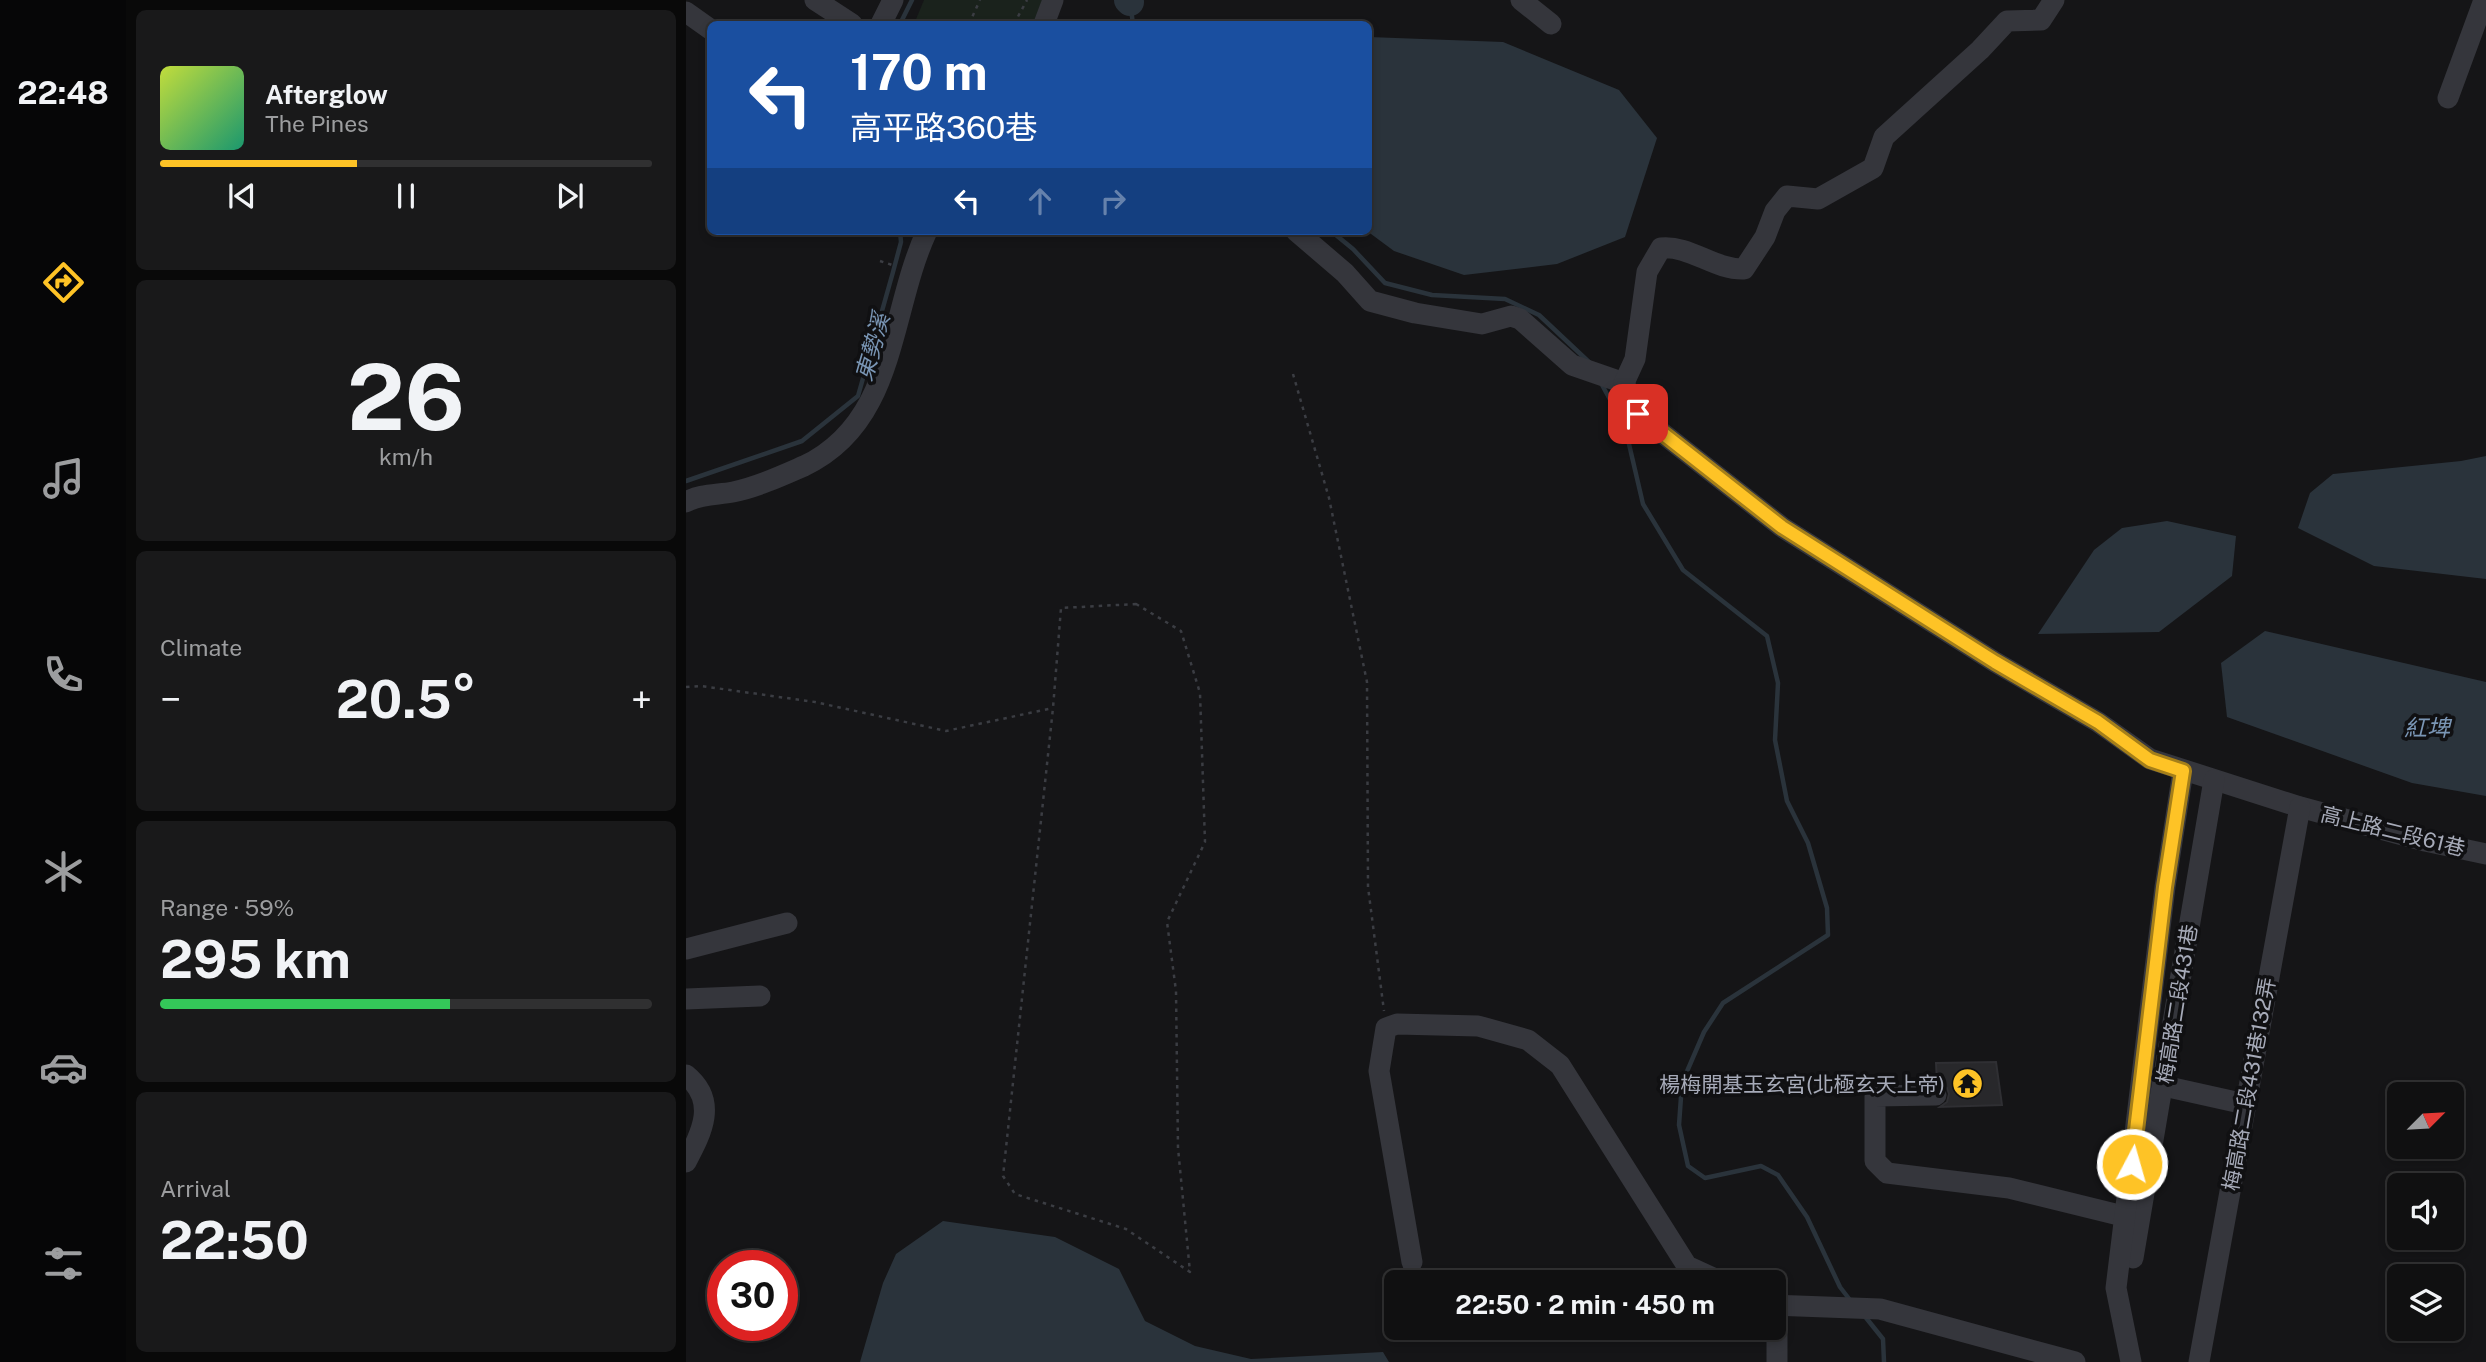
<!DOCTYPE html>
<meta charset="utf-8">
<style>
:root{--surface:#101011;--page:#19191a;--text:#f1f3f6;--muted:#9c9d9f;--line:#303031;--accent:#fec326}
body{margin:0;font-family:"Public Sans","Noto Sans TC",sans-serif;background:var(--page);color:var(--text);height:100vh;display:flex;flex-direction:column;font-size:26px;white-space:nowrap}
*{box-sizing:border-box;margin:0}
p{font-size:23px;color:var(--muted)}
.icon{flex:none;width:38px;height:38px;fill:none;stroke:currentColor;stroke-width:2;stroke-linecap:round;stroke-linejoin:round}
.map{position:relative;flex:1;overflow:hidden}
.panel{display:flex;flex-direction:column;gap:10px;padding:10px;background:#090909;width:560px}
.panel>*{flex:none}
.guide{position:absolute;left:21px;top:21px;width:665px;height:214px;border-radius:10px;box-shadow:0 4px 10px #0003,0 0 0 2px var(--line);background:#1a4fa0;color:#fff;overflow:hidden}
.needle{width:46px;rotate:66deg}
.tools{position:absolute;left:1701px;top:1082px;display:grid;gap:14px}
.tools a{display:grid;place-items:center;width:77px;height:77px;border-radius:10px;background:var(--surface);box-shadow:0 4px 10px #0003,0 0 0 2px var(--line);font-size:35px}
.speed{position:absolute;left:21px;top:1250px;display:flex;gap:14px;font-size:35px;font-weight:700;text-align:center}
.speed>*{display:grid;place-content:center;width:91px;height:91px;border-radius:50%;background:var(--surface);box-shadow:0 4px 10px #0003,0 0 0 2px var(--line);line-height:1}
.speed .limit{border:10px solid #d22;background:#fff;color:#111}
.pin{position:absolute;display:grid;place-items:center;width:60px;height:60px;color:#fff;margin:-30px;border-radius:14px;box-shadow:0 4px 10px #0006}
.me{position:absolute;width:77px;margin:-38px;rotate:6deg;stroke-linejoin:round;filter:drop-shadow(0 0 5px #0008)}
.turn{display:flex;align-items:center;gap:24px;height:147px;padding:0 28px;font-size:32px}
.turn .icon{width:91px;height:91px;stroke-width:2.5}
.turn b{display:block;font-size:49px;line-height:60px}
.lanes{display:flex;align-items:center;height:66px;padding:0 28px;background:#0003;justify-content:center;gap:35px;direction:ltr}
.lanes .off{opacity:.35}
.big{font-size:52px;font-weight:700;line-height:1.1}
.panel .card{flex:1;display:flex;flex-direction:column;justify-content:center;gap:10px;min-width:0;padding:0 24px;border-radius:10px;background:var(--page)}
.panel .dial{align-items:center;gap:0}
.dial b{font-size:91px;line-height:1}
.song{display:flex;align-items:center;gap:21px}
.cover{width:84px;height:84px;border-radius:10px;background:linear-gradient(135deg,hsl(70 70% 55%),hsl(160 70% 35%))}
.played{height:7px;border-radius:4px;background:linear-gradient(90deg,var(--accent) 40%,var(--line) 40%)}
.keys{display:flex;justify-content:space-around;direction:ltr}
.heat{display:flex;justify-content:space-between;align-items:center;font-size:38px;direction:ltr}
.charge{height:10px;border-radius:5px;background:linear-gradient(90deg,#34c759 59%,var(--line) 0)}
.trip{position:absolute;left:698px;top:1270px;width:402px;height:70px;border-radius:10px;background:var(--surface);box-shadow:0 4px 10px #0003,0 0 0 2px var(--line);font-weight:700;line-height:70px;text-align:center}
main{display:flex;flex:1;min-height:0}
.tabs{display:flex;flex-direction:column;width:126px;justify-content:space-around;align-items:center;background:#060607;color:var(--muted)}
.tabs .icon{width:49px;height:49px}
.tabs .active{color:var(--accent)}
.tabs b{font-size:32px;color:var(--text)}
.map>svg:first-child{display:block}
</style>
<main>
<nav class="tabs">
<b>22:48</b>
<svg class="icon active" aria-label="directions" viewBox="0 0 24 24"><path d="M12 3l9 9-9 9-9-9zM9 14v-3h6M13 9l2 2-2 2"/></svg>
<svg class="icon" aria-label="music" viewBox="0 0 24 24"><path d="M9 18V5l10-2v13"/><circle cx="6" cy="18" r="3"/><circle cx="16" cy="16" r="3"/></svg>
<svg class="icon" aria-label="phone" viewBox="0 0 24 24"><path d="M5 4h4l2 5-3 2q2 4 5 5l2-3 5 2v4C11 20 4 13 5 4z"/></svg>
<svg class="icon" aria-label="climate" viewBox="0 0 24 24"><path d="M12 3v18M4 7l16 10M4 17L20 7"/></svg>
<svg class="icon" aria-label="car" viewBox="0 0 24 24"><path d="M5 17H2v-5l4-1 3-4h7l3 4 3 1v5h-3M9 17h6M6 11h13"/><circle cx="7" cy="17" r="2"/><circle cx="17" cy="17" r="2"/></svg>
<svg class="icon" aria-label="filters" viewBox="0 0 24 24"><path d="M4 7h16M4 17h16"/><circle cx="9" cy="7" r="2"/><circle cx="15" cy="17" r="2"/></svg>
</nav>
<section class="panel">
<div class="card">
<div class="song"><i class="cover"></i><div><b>Afterglow</b><p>The Pines</p></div></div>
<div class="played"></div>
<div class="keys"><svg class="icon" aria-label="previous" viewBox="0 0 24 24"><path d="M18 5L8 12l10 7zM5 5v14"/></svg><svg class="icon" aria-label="pause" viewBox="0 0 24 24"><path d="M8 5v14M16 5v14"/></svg><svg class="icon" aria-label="next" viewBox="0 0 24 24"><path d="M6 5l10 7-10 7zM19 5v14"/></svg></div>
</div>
<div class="card dial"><b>26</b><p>km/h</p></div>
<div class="card"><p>Climate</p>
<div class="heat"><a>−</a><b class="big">20.5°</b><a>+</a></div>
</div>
<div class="card"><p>Range · 59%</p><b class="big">295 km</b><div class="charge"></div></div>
<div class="card"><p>Arrival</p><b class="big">22:50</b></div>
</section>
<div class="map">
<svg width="1800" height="1362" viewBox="0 0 1800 1362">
<rect width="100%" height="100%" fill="#151517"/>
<!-- green -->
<path fill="#1a221c" d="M238,0h121l-7,24h-124z"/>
<!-- water -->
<g fill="#2a333b">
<path d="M683,37l134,5 116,48 38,48 -32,99 -68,27 -93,11 -70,-24 -27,-20z"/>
<path d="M1800,456v123l-112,-13 -76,-38 12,-35 23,-19 128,-13z"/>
<path d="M1481,521l69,15 -4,40 -73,56 -121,2 56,-84 28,-22z"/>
<path d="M1579,631l221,51v114l-74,-13 -185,-66 -6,-54z"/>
<path d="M257,1221l112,16 64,32 26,52 50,25 56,13 132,-7 6,10h-529l23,-79 13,-29z"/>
</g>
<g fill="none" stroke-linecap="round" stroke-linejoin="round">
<!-- stream -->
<g stroke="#2a333b" stroke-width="4.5">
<path d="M444,2l3,22"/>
<path d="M214,24l12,-24"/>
<path d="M645,231l22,18 32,34 47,12 73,4 34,16 51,48"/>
<path d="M915,383l24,44 18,77 40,66 84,66 11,47 -3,57 12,61 21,42 19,65 1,27 -105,68 -19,29 -22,51 -3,42 9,41 17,12 56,-12 17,9 29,42 33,70 10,13"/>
<path d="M0,481l116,-40 56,-45 35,-124 8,-30 -1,-11"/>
<path d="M1177,1314l20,25 1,23"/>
</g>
<!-- river -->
<path stroke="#2a333b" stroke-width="28" d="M442,0l2,2"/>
</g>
<!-- building -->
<path fill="#28282b" stroke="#2f2f33" stroke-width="2" d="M1310,1062l6,43 -62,2 7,-5 2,-8 -2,-6 -10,-6 -1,-19z"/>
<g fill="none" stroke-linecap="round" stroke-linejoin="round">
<!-- path -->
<g stroke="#3b3d43" stroke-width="2.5" stroke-dasharray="3.5 5" stroke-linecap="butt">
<path d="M283,24l11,-24"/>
<path d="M328,24l13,-24"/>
<path d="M194,261l15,5"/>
<path d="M607,374l36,124 38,184 1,205 16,124"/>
<path d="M450,604l45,27 19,62 5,149 -38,80 9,69 2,157 12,124 -64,-43 -111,-35 -12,-18 50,-468 8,-100z"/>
<path d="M0,687l15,-1 114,16 131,29 107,-23"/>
</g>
<!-- minor -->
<g stroke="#35363c" stroke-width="21">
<path d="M129,0l37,24"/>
<path d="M835,0l30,24"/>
<path d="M0,12l24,17"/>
<path d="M195,24l12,-24"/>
<path d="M358,24l9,-24"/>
<path d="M1762,98l36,-98"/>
<path d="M610,231l49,42 25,28 45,12 67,11 29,-8 9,3 52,46 52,18 14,31 144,113 213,135 103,60 52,37 150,48 125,34 61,13"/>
<path d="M938,383l11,-24 12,-87 14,-24c29,-3 53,22 83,21l21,-32 10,-26 12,-15 31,3 55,-31 11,-31 96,-87 27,-29 34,-1 13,-20"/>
<path d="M0,502c14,-8 31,-7 47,-10 24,-5 48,-16 71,-26 93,-44 85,-154 123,-235"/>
<path d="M0,949l101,-26"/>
<path d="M0,999l74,-3"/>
<path d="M0,1075c32,26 16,57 0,87"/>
<path d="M1478,1086l81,18"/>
<path d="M1250,1095l-61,1v65l12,12 122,15 114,28"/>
<path d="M1447,1258l81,-478"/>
<path d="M726,1262l-33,-191 7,-43 11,-4 81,2 50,14 32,25 127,201 37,17"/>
<path d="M1088,1305l106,4 195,53"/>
<path d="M1091,1306v56"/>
<path d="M1445,1362l-15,-74 49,-401 18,-116"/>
<path d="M1513,1362l101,-555"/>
</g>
</g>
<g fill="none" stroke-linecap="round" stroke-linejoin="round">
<defs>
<path id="route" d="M952,414l144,113 213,135 103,60 52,38 33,11 -18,116 -33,277"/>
</defs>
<!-- route casing -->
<use href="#route" stroke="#a57f19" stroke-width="18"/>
<!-- route -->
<use href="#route" stroke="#fec326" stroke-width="12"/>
</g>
<!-- icons -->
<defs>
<symbol id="temple-disc" viewBox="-11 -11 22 22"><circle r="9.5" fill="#fec326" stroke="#101012"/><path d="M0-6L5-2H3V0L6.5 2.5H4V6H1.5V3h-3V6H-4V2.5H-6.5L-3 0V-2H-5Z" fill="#111"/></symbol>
</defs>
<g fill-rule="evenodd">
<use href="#temple-disc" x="1264" y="1066" width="35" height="35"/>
</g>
<g text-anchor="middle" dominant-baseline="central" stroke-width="7" stroke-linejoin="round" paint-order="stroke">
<!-- street labels -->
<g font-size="21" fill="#a6aab8" stroke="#101012">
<text transform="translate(1707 831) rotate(14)">高上路二段61巷</text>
<text transform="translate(1491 1004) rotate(-81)">梅高路二段431巷</text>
<text transform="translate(1563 1084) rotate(-80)">梅高路二段431巷132弄</text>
</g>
<!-- poi labels -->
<g font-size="21" fill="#a6aab8" stroke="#101012" text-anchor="end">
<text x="1259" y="1084">楊梅開基玉玄宮(北極玄天上帝)</text>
</g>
<!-- water labels -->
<g font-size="23" font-style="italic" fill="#7a96b5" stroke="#101012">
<text transform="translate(186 347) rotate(-74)">東勢溪</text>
<text x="1741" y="727">紅埤</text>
</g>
</g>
</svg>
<div class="tools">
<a><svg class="needle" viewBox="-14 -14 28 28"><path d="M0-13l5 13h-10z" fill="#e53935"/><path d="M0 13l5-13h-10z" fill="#9c9d9f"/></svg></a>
<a><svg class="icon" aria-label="sound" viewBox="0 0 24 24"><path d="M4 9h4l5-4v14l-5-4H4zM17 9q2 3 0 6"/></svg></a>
<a><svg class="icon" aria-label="layers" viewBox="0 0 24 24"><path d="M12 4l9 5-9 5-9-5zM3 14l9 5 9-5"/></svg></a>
</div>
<div class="speed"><div class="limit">30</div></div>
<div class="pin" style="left:952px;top:414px;background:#d93025"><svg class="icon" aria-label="arrive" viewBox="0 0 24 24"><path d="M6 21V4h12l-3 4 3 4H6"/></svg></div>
<svg class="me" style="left:1446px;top:1164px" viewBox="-20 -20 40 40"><circle r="17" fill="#fec326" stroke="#fff" stroke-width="3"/><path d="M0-11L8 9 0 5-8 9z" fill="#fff"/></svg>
<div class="trip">22:50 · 2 min · 450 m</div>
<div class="guide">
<div class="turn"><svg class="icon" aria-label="left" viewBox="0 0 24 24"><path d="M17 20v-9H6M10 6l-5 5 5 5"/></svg><div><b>170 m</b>高平路360巷</div></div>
<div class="lanes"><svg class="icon" aria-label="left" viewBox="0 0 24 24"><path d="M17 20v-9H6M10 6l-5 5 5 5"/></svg><svg class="icon off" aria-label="ahead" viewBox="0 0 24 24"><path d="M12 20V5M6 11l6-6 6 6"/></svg><svg class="icon off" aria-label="right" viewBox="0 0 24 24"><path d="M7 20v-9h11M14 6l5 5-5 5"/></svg></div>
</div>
</div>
</main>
